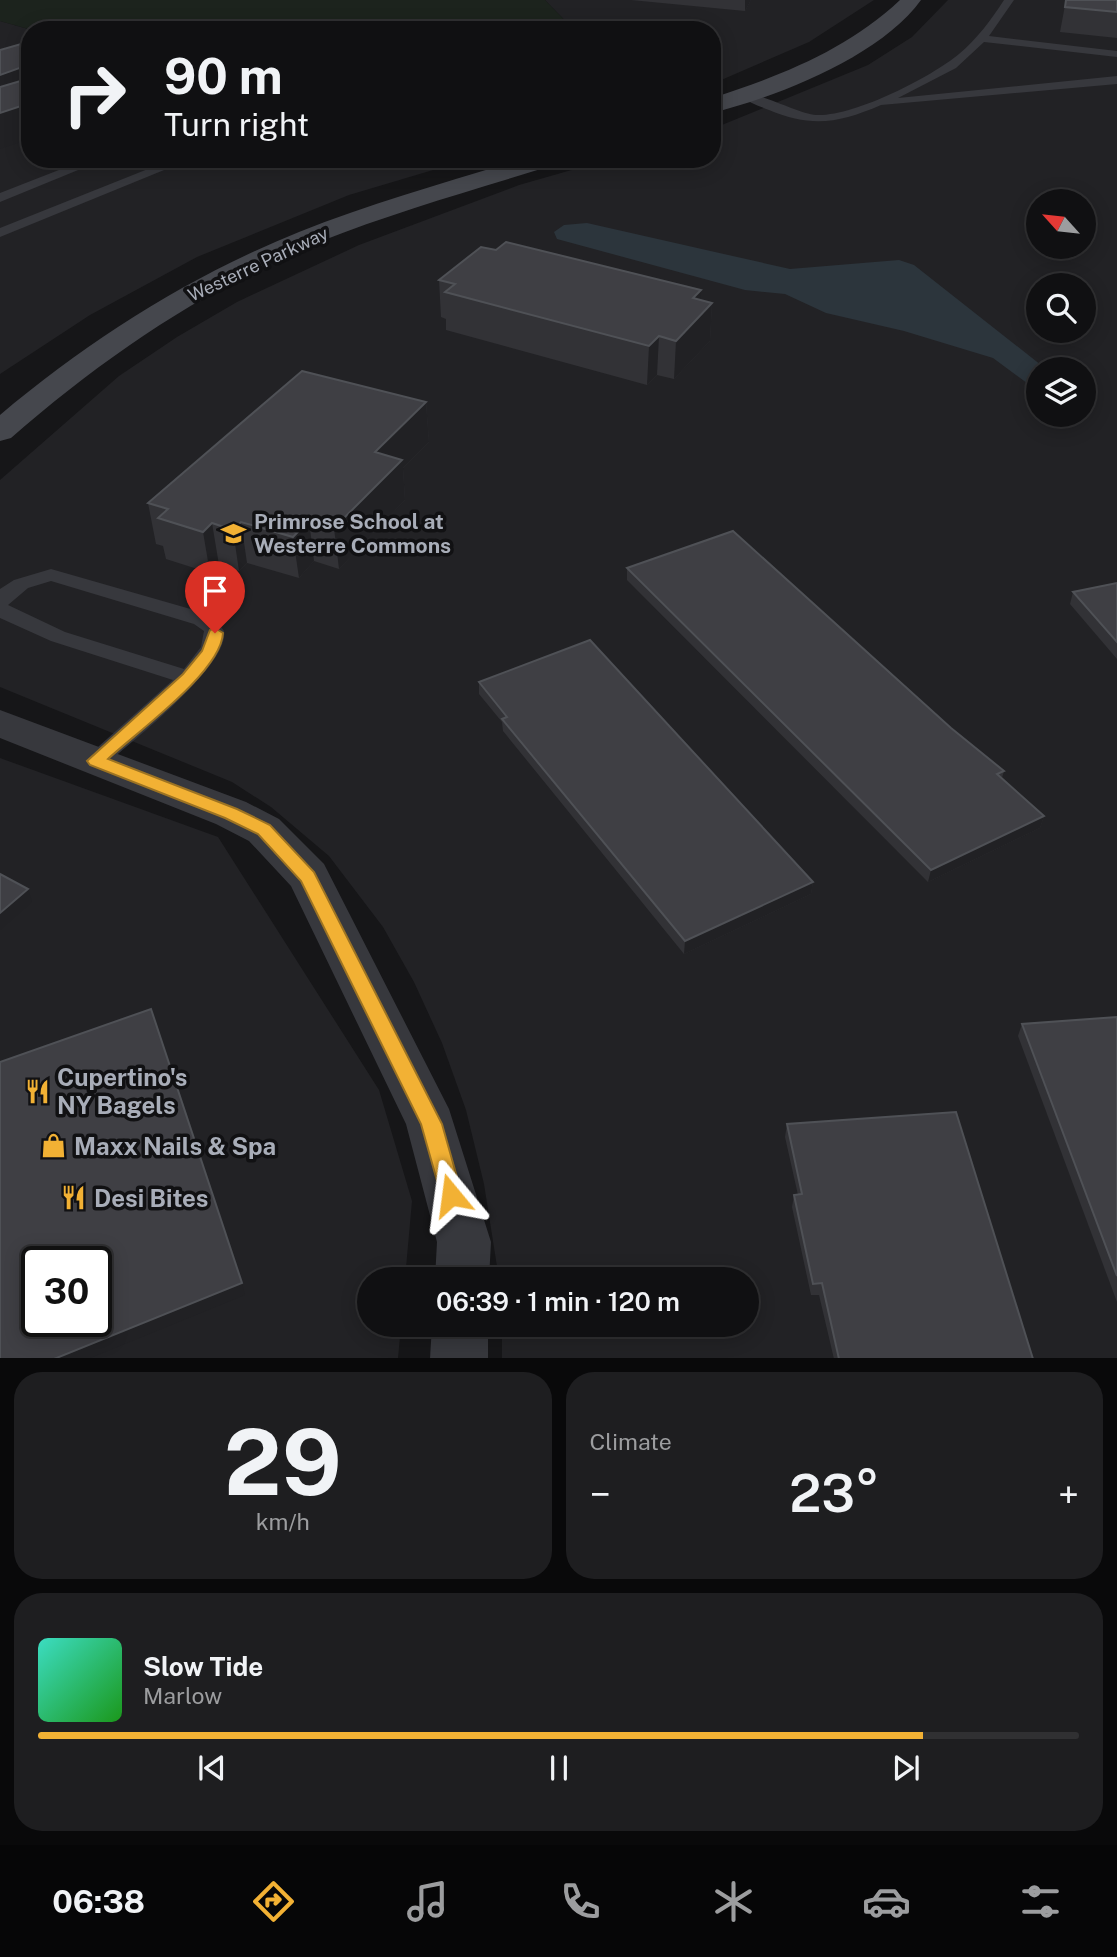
<!DOCTYPE html>
<meta charset="utf-8">
<style>
:root{--surface:#101012;--page:#1e1e20;--text:#f1f3f6;--muted:#9c9d9f;--line:#303032;--accent:#f2b134}
body{margin:0;font-family:"Public Sans",sans-serif;background:var(--page);color:var(--text);height:100vh;display:flex;flex-direction:column;font-size:26px;white-space:nowrap}
*{box-sizing:border-box;margin:0}
p{font-size:23px;color:var(--muted)}
.icon{flex:none;width:38px;height:38px;fill:none;stroke:currentColor;stroke-width:2;stroke-linecap:round;stroke-linejoin:round}
.map{position:relative;height:1358px;overflow:hidden}
.sheet{display:flex;flex-direction:column;gap:14px;padding:14px;background:#09090a;flex:1}
.sheet>*{flex:none}
.guide{position:absolute;left:21px;top:21px;width:700px;height:147px;border-radius:28px;box-shadow:0 4px 18px #0003,0 0 0 2px var(--line);background:#101012;color:var(--text);overflow:hidden}
.needle{width:46px;rotate:297deg}
.fabs{position:absolute;left:1026px;top:189px;display:grid;gap:14px}
.fabs a{display:grid;place-items:center;width:70px;height:70px;border-radius:50%;background:var(--surface);box-shadow:0 4px 18px #0003,0 0 0 2px var(--line);font-size:35px}
.speed{position:absolute;left:21px;top:1246px;display:flex;gap:14px;font-size:35px;font-weight:700;text-align:center}
.speed>*{display:grid;place-content:center;width:91px;height:91px;border-radius:50%;background:var(--surface);box-shadow:0 4px 18px #0003,0 0 0 2px var(--line);line-height:1}
.speed .limit{border:4px solid #111;border-radius:10px;background:#fff;color:#111}
.pin{position:absolute;display:grid;place-items:center;width:60px;height:60px;color:#fff;margin:-72px -30px;border-radius:50% 50% 50% 0;rotate:-45deg;box-shadow:0 0 7px #0007}
.pin .icon{rotate:45deg}
.me{position:absolute;width:77px;margin:-38px;rotate:344deg;stroke-linejoin:round;filter:drop-shadow(0 0 5px #0008)}
.turn{display:flex;align-items:center;gap:24px;height:147px;padding:0 28px;font-size:32px}
.turn .icon{width:91px;height:91px;stroke-width:2.5}
.turn b{display:block;font-size:49px;line-height:60px}
.big{font-size:52px;font-weight:600;line-height:1.1}
.sheet .tile{flex:1;display:flex;flex-direction:column;justify-content:center;gap:10px;min-width:0;padding:0 24px;border-radius:28px;background:var(--page)}
.sheet .dial{align-items:center;gap:0}
.dial b{font-size:91px;line-height:1}
.song{display:flex;align-items:center;gap:21px}
.cover{width:84px;height:84px;border-radius:10px;background:linear-gradient(135deg,hsl(170 70% 55%),hsl(120 70% 35%))}
.played{height:7px;border-radius:4px;background:linear-gradient(90deg,var(--accent) 85%,var(--line) 85%)}
.keys{display:flex;justify-content:space-around;direction:ltr}
.heat{display:flex;justify-content:space-between;align-items:center;font-size:38px;direction:ltr}
.sheet .tiles{flex:1;display:grid;gap:14px;grid-template-columns:1fr 1fr}
.tile:last-child{grid-column:span 2}
.trip{position:absolute;left:357px;top:1267px;width:402px;height:70px;border-radius:35px;background:var(--surface);box-shadow:0 4px 18px #0003,0 0 0 2px var(--line);font-weight:600;line-height:70px;text-align:center}
.tabs{display:flex;height:112px;justify-content:space-around;align-items:center;background:#060607;color:var(--muted)}
.tabs .icon{width:49px;height:49px}
.tabs .selected{color:var(--accent)}
.tabs b{font-size:32px;color:var(--text)}
.map>svg:first-child{display:block}
</style>
<div class="map">
<svg width="1117" height="1359" viewBox="0 0 1117 1359">
<rect width="100%" height="100%" fill="#161618"/>
<!-- built -->
<g fill="#222225" fill-rule="evenodd">
<path d="M545,0h329l-65,42 -97,42v-54h-138z"/>
<path d="M948,0h169v1358h-615v-33h245v-46h-248l-15,-95 -18,-74 -24,-67 -28,-61 -31,-55 -54,-71 -58,-49 -39,-25 -232,-95v-207l119,-104 58,-39 60,-35 122,-57 160,-60 91,-26h102v-30l156,-64 44,-28zM1038,201h45v46h-45zM1038,285h45v46h-45zM1038,369h45v46h-45z"/>
<path d="M0,21l32,9h-2v129h440l-121,36 -152,62 -107,58 -90,59z"/>
<path d="M0,758l218,79 161,253 33,111 -7,78h-36v46h32l-3,33h-398zM37,1262h59v59h-59z"/>
</g>
<!-- green -->
<path fill="#1c231d" d="M0,0h545l29,30h-542l-32,-9z"/>
<!-- water -->
<path fill="#2c353c" d="M587,223l203,46 109,-9 15,5 132,104h-8v15l-11,-1 -34,-25 -89,-27 -78,-18 -41,-19 -40,-4 -188,-51 -3,-7 10,-7z"/>
<g fill="none" stroke-linecap="round" stroke-linejoin="round">
<!-- lane -->
<g fill="#37383d" fill-rule="evenodd">
<path d="M1004,0h10l-25,36 128,15v6l-133,-15 -28,26 -58,30 219,-22v8l-236,21c-42,18 -69,23 -112,5 -10,-4 -22,-8 -29,-15 10,-8 57,19 76,20 37,2 114,-37 143,-61 18,-15 32,-34 45,-54z"/>
<path d="M87,159h18l-105,43v-9z"/>
<path d="M173,159h18l-191,78v-9z"/>
<path d="M51,569l143,41 22,10 8,11c6,34 -94,112 -120,135h-16l-3,-5 3,-5 85,-76 -122,-39 -51,-23v-29l14,-9zM51,581l143,43 10,7 -3,16 -17,22 -119,-37 -57,-27 20,-17z"/>
</g>
<!-- street -->
<g fill="#37383d" fill-rule="evenodd">
<path d="M0,710l246,92 33,17 45,45 125,245 42,133 -2,37h-54l2,-37 -31,-118 -115,-238 -42,-45 -33,-17 -216,-86z"/>
<path d="M432,1325h56v34h-58z"/>
</g>
<!-- secondary -->
<g fill="#45474d" fill-rule="evenodd">
<path d="M900,0h21c-40,56 -144,97 -209,113v-15c68,-22 135,-48 188,-98z"/>
<path d="M522,159h38l-3,5c-80,25 -160,47 -238,78 -114,46 -215,115 -308,196l-11,3v-26c90,-76 190,-139 299,-183 72,-29 148,-50 223,-73z"/>
</g>
</g>
<!-- wall -->
<g fill="#323236">
<path d="M631,0h120l-6,11z"/>
<path d="M1066,0h51v38l-57,-6z"/>
<path d="M439,280l261,20 12,3 -2,38 -36,38 -17,-4 -10,10 -201,-55v-11l-5,-2z"/>
<path d="M426,402l3,40 -26,26 2,32 -66,69 -25,-8 -15,17 -52,-15 -8,8 -20,-6 -9,8 -44,-14 -3,-13 -7,-2 -8,-41z"/>
<path d="M627,568l324,160 53,43 -2,7 42,38 -4,12 -112,54 -301,-302z"/>
<path d="M1117,583v76l-47,-55 3,-12z"/>
<path d="M479,682l334,200 -2,12 -127,60 -181,-223 -1,-9 -23,-28z"/>
<path d="M1117,1017v285l-99,-266 4,-12z"/>
<path d="M787,1124l246,235h-199l-15,-64h-8l-19,-88 2,-12h4l-13,-58z"/>
</g>
<!-- shaded-wall -->
<g fill="#212124">
<path d="M745,0h6l-6,11z"/>
<path d="M22,67l7,33 -29,10v-35z"/>
<path d="M30,103v36l-30,10v-36z"/>
<path d="M701,290l-2,27 13,-14 -2,38 -36,38 2,-38 17,-43z"/>
<path d="M659,336l-2,39 -10,10 2,-39z"/>
<path d="M426,402l3,40 -26,26 2,32 -66,69 -5,-41 41,-76z"/>
<path d="M309,520l5,41 -15,17 -6,-41z"/>
<path d="M241,522l6,41 -8,8 -6,-41z"/>
<path d="M212,523l7,42 -9,8 -7,-41z"/>
<path d="M1044,816l-4,12 -112,54 3,-12z"/>
<path d="M813,882l-2,12 -127,60 1,-13z"/>
<path d="M28,889l4,13 -32,28v-17z"/>
<path d="M242,1283l3,12 -157,64h-34z"/>
</g>
<!-- building -->
<g fill="#3f3f44" stroke="#4f5156" stroke-width="2" fill-rule="evenodd">
<path d="M1066,0h51v12l-52,-5z"/>
<path d="M21,44l9,4v55l-30,10v-26l24,-7 2,-10 -4,-3 -22,8v-25z"/>
<path d="M506,242l195,48 -8,8 19,5 -36,38 -17,-5 -10,10 -204,-54 10,-8 -16,-4 42,-33 15,3z"/>
<path d="M302,371l124,31 -51,50 27,8 -68,68 -25,-8 -16,17 -52,-15 -8,8 -21,-7 -9,9 -45,-14 10,-9 -20,-6z"/>
<path d="M733,531l218,197 53,43 -7,3 47,42 -113,54 -304,-302z"/>
<path d="M1117,583v59l-44,-50z"/>
<path d="M590,640l223,242 -128,59 -183,-222 5,-2 -28,-35z"/>
<path d="M0,874l28,15 -28,24z"/>
<path d="M151,1009l91,274 -188,76h-54v-297zM37,1262h59v59h-59z"/>
<path d="M1117,1017v259l-95,-252z"/>
<path d="M956,1112l77,247h-194l-17,-76 -9,1 -19,-89 8,-1 -15,-70z"/>
</g>
<!-- route -->
<path fill="#f2b134" stroke="#9d7322" stroke-width="2" d="M215,628l8,5c-2,39 -86,99 -115,126l129,50 33,16 44,47 128,252 20,71 -3,7 -8,2 -8,-2 -22,-78 -120,-243 -43,-47 -33,-16 -135,-53 -3,-4 96,-87 19,-23 8,-21z"/>
<!-- icons -->
<defs>
<symbol id="school-bare" viewBox="-9 -9 18 18"><path d="M0-5L7-2L0 1L-7-2ZM-4 1L0 2.5L4 1V4Q0 6-4 4Z" fill="#f2b134" stroke="#111113" stroke-width="2.5" paint-order="stroke"/></symbol>
<symbol id="restaurant-bare" viewBox="-9 -9 18 18"><path d="M-5-6h1v4h1v-4h1v4h1v-4h1v5L-1.5 .5V6h-2V.5L-5-1ZM5-6V6H3V1.5H1.5Q1.5-4 5-6Z" fill="#f2b134" stroke="#111113" stroke-width="2.5" paint-order="stroke"/></symbol>
<symbol id="shop-bare" viewBox="-9 -9 18 18"><path d="M-5-2.5h2.3a2.7 3.5 0 0 1 5.4 0H5L5.5 6h-11ZM-1.5-2.5h3a1.5 2.3 0 0 0-3 0Z" fill="#f2b134" stroke="#111113" stroke-width="2.5" paint-order="stroke"/></symbol>
</defs>
<g fill-rule="evenodd">
<use href="#school-bare" x="216" y="516" width="35" height="35"/>
<use href="#restaurant-bare" x="20" y="1074" width="35" height="35"/>
<use href="#shop-bare" x="36" y="1128" width="35" height="35"/>
<use href="#restaurant-bare" x="56" y="1180" width="35" height="35"/>
</g>
<g text-anchor="middle" dominant-baseline="central" stroke-width="7" stroke-linejoin="round" paint-order="stroke">
<!-- far-street labels -->
<g font-size="18" fill="#a8adb8" stroke="#111113">
<text transform="translate(258 264) rotate(-25)">Westerre Parkway</text>
</g>
<!-- poi labels -->
<g font-size="21" font-weight="bold" fill="#a8adb8" stroke="#111113" text-anchor="start">
<text x="254" y="521">Primrose School at<tspan x="254" dy="24">Westerre Commons</tspan></text>
</g>
<!-- near-poi labels -->
<g font-size="24" font-weight="bold" fill="#a8adb8" stroke="#111113" text-anchor="start">
<text x="57" y="1077">Cupertino's<tspan x="57" dy="28">NY Bagels</tspan></text>
<text x="74" y="1146">Maxx Nails &amp; Spa</text>
<text x="94" y="1198">Desi Bites</text>
</g>
</g>
</svg>
<div class="fabs">
<a><svg class="needle" viewBox="-14 -14 28 28"><path d="M0-13l5 13h-10z" fill="#e53935"/><path d="M0 13l5-13h-10z" fill="#9c9d9f"/></svg></a>
<a><svg class="icon" aria-label="search" viewBox="0 0 24 24"><circle cx="10" cy="10" r="6"/><path d="M15 15l6 6"/></svg></a>
<a><svg class="icon" aria-label="layers" viewBox="0 0 24 24"><path d="M12 4l9 5-9 5-9-5zM3 14l9 5 9-5"/></svg></a>
</div>
<div class="speed"><div class="limit">30</div></div>
<div class="pin" style="left:215px;top:633px;background:#d93025"><svg class="icon" aria-label="arrive" viewBox="0 0 24 24"><path d="M6 21V4h12l-3 4 3 4H6"/></svg></div>
<svg class="me" style="left:451px;top:1195px" viewBox="-20 -20 40 40"><path d="M0-17L14 15 0 8-14 15z" fill="#f2b134" stroke="#fff" stroke-width="4"/></svg>
<div class="trip">06:39 · 1 min · 120 m</div>
<div class="guide">
<div class="turn"><svg class="icon" aria-label="right" viewBox="0 0 24 24"><path d="M7 20v-9h11M14 6l5 5-5 5"/></svg><div><b>90 m</b>Turn right</div></div>
</div>
</div>
<section class="sheet">
<div class="tiles">
<div class="tile dial"><b>29</b><p>km/h</p></div>
<div class="tile"><p>Climate</p>
<div class="heat"><a>−</a><b class="big">23°</b><a>+</a></div>
</div>
<div class="tile">
<div class="song"><i class="cover"></i><div><b>Slow Tide</b><p>Marlow</p></div></div>
<div class="played"></div>
<div class="keys"><svg class="icon" aria-label="previous" viewBox="0 0 24 24"><path d="M18 5L8 12l10 7zM5 5v14"/></svg><svg class="icon" aria-label="pause" viewBox="0 0 24 24"><path d="M8 5v14M16 5v14"/></svg><svg class="icon" aria-label="next" viewBox="0 0 24 24"><path d="M6 5l10 7-10 7zM19 5v14"/></svg></div>
</div>
</div>
</section>
<nav class="tabs">
<b>06:38</b>
<svg class="icon selected" aria-label="directions" viewBox="0 0 24 24"><path d="M12 3l9 9-9 9-9-9zM9 14v-3h6M13 9l2 2-2 2"/></svg>
<svg class="icon" aria-label="music" viewBox="0 0 24 24"><path d="M9 18V5l10-2v13"/><circle cx="6" cy="18" r="3"/><circle cx="16" cy="16" r="3"/></svg>
<svg class="icon" aria-label="phone" viewBox="0 0 24 24"><path d="M5 4h4l2 5-3 2q2 4 5 5l2-3 5 2v4C11 20 4 13 5 4z"/></svg>
<svg class="icon" aria-label="climate" viewBox="0 0 24 24"><path d="M12 3v18M4 7l16 10M4 17L20 7"/></svg>
<svg class="icon" aria-label="car" viewBox="0 0 24 24"><path d="M5 17H2v-5l4-1 3-4h7l3 4 3 1v5h-3M9 17h6M6 11h13"/><circle cx="7" cy="17" r="2"/><circle cx="17" cy="17" r="2"/></svg>
<svg class="icon" aria-label="filters" viewBox="0 0 24 24"><path d="M4 7h16M4 17h16"/><circle cx="9" cy="7" r="2"/><circle cx="15" cy="17" r="2"/></svg>
</nav>
